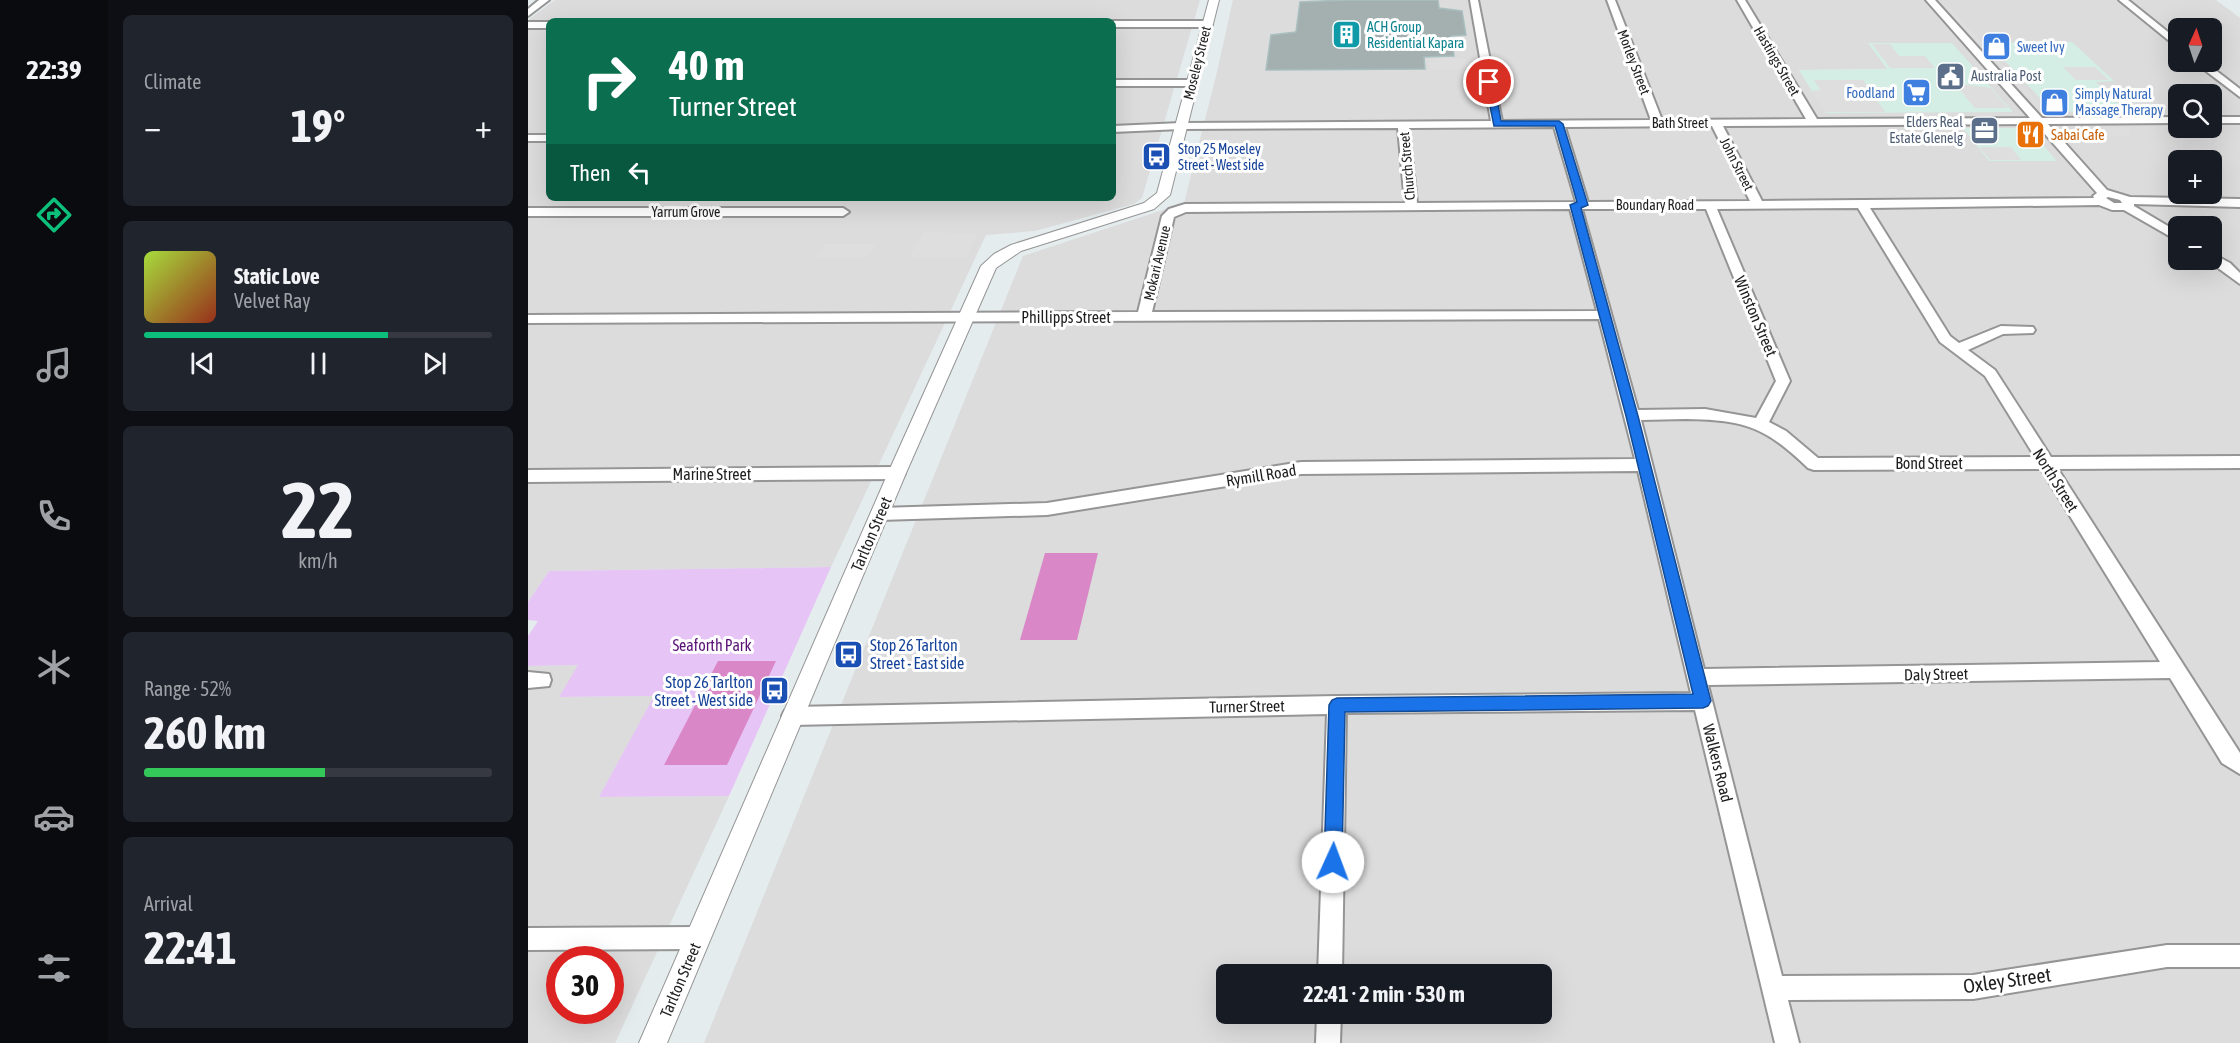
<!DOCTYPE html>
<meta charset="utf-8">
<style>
:root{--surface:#171b24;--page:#20242c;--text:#f1f3f6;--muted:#9ea1a6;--line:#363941;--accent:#0cc07b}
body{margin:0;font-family:"Asap Condensed",sans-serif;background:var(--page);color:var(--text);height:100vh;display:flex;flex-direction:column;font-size:22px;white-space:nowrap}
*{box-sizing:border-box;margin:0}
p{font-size:20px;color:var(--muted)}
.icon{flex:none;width:33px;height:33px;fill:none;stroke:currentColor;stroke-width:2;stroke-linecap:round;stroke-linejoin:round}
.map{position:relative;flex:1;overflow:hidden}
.details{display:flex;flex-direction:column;gap:15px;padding:15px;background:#0d0f14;width:420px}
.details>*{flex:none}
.banner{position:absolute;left:18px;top:18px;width:570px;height:183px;border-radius:9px;box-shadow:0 6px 24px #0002;background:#0b6e4f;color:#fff;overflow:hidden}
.needle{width:39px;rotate:3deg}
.fabs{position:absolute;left:1640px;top:18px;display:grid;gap:12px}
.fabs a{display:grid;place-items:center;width:54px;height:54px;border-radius:9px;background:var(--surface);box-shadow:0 6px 24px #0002;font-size:30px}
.speed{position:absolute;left:18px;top:946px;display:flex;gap:12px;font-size:30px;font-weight:700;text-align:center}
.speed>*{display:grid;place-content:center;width:78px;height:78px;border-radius:50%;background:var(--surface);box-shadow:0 6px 24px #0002;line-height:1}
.speed .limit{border:9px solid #d22;background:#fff;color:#111}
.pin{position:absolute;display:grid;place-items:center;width:51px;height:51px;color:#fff;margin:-26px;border:3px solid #fff;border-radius:50%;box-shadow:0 2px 6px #0007}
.me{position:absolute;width:66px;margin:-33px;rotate:2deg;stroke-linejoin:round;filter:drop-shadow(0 0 4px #0008)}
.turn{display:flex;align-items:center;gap:21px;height:126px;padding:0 24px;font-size:27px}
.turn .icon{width:78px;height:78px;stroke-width:2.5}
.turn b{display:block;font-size:42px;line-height:51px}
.then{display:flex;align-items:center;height:57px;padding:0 24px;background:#0003;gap:12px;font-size:22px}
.big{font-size:45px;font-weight:700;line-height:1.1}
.details .card{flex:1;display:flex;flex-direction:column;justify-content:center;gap:9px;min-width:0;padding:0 21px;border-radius:9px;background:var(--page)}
.details .dial{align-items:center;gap:0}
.dial b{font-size:78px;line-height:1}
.song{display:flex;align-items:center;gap:18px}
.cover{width:72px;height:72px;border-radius:9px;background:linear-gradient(135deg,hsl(80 70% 55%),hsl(10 70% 35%))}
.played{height:6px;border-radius:3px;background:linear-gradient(90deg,var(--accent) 70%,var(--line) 70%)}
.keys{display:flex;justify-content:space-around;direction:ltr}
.heat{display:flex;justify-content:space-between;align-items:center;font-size:33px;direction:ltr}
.charge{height:9px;border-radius:4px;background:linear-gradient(90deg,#34c759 52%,var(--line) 0)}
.trip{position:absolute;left:688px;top:964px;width:336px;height:60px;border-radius:9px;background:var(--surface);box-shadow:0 6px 24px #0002;font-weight:700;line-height:60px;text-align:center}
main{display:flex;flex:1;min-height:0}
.dock{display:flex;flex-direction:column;width:108px;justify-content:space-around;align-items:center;background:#090b0e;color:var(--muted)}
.dock .icon{width:42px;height:42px}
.dock .current{color:var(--accent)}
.dock b{font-size:27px;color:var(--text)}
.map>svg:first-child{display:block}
</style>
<main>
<nav class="dock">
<b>22:39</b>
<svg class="icon current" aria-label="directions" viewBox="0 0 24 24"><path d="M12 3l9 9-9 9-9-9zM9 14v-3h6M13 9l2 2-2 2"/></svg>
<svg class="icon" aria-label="music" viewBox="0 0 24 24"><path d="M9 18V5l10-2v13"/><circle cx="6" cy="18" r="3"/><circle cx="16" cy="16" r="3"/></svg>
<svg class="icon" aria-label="phone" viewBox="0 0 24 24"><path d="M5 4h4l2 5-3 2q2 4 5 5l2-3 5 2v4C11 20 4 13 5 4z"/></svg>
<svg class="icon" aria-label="climate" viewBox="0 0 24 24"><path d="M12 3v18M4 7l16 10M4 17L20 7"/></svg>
<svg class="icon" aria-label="car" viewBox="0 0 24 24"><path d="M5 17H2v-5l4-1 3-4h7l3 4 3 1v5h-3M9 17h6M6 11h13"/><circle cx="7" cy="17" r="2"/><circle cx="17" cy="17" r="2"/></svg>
<svg class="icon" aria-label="filters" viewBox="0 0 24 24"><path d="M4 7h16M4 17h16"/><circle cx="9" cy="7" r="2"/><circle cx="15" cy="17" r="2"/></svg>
</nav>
<section class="details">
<div class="card"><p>Climate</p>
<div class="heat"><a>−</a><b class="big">19°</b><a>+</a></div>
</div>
<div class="card">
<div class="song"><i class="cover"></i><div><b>Static Love</b><p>Velvet Ray</p></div></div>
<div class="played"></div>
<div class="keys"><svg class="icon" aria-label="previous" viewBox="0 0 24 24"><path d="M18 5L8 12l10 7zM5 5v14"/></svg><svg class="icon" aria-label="pause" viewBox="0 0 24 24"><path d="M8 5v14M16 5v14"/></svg><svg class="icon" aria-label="next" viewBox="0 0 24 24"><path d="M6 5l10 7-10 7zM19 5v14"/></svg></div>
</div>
<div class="card dial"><b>22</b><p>km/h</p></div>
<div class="card"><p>Range · 52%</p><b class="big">260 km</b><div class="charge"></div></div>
<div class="card"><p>Arrival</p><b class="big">22:41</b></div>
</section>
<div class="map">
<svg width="1712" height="1043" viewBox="0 0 1712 1043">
<rect width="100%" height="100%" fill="#e4ecee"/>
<!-- residential -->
<g fill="#dbdcdb" fill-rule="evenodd">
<path d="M27,0h645l-58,198 -8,6 -99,27 -49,4 -155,332 -282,4 -21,31v-582zM21,21h564v177h-564z"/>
<path d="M705,0h983l24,18v1025h-1536l319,-787 161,-53 33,-131zM1650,28h33v34h-33zM1359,69l-61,44 -27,-43h1zM1650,94h33v34h-33zM1650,160h33v34h-33zM1650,226h33v34h-33zM699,975h315v39h-315z"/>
<path d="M51,665l-19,32 94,-1 -54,101 129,-1 -114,247h-87v-377zM32,960h50v51h-50z"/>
</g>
<!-- commercial -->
<g fill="#d5eee5">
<path d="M1544,42l42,39 -18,1 30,29 -73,1 -65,-69z"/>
<path d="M1340,43h84l61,69 -187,1 -27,-43 88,-1z"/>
<path d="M1435,128h65l29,33h-68z"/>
</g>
<!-- park -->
<path fill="#e7c4f6" d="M303,567l-102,229 -130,1 55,-101 -95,1 19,-32 -50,1v-30l10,-15 -10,-1v-18l21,-31z"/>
<!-- pitch -->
<g fill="#d987c6">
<path d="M517,553h53l-21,87h-57z"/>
<path d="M190,661h58l-49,104h-63z"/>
</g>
<!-- parking -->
<g fill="#dedede">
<path d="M1416,6h4l91,98 -2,2 -7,-6z"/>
<path d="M1344,44h18l9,12h26l10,12h-45z"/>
<path d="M900,59h41l1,5 -2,5h-38z"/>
<path d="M1535,67h32l14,13h-33z"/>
<path d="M1286,80h49l22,32h-60l-13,-21 8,-1z"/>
<path d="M1426,83l37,5 17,20h-33z"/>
<path d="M1588,99h39l12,10h-40z"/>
<path d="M1599,128l4,5 -2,3h-48l-7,-7z"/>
<path d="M1451,147h32l10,13h-31z"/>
<path d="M396,232l29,1h25l-11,24h-58z"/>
<path d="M296,244h52l-8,13h-53z"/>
</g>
<!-- building -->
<path fill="#a4b0b0" stroke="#a8bebf" stroke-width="1.5" d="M816,0h94l1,8 23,3 4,24 -15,1 3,20 -30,1 1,12 -159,1 5,-35 25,-3 4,-30z"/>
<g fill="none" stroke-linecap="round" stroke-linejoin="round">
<defs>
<g id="minor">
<path d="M11,0h10l-21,16v-7z"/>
<path d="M942,0h8l24,121 149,-1 -44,-120h8l47,120 144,-1 -69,-119h8l72,119 213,-1 -104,-118h9l107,118 136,-1v6l-130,1 59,66 23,7 110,2v8l-106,-3v2l44,26v9l-54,-31h-12l-13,-5 -229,3 80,128 9,7 42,-17 32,1 2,3 -2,3 -30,1 -35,16 27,20 56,87 189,-1v12l-182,1 182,284v21l-18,-11 -52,-85 -462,7 74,291 191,-1 194,-30h73v22h-73l-194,32 -185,1 11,43h-24l-80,-333 -349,3 -4,262h-24l9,-261 -535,11 -7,-3 -3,-6 3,-6 7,-3 545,-11 354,-3 -53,-222 -337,3 -254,41 -167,5 -6,-2 -2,-4 2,-4 6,-2 167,-5 254,-41 334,-3 -36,-140 -1071,4v-8l610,-3 24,-96 7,-7 16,-5 220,-1 -7,-75 -217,1 -68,3v-6l68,-3 310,-2zM1508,124l61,69 -4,3 1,2 -332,3 -39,-75zM1184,126l38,75 -162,1 -23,-75zM1026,127l22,75 -159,1 -8,-75zM1580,197l12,3 2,3h-8l-8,-5zM1330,208l82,134 45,34 50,81 -217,1 -32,-27 -17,-9 21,-41 -73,-172zM1042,209l27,102 -445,1 22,-95 12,-5zM1054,209h124l70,172 -20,37 -51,-9 -67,1zM1158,419c60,1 79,8 122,49l6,2 227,-1 119,193 -456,7 -63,-249z"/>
<path d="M1591,0h9l50,40v8z"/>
<path d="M585,21h94l5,3 -5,3h-94z"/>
<rect x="0" y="22" width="21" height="6"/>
<path d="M1666,62h11l35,27v8z"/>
<path d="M585,80h79l5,3 -5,3h-79z"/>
<rect x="1683" y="117" width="29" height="6"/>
<rect x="0" y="135" width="21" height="6"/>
<path d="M0,208h315l6,4 -6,4h-315z"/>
<path d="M1683,253l19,10 10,10v11l-33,-24h4z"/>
<path d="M369,467l6,2 2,4 -2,4 -6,2 -369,3v-12z"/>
<path d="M0,672l21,2 2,6 -2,6 -21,2z"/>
<path d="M170,927l8,3 3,8 -3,8 -8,3 -170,1v-22z"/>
<path d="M789,1014h24l-1,29h-24z"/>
</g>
<path id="tertiary" d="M681,0h10l-49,195 -16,14 -133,42 -25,17 -90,205 -239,570h-28l249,-570 93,-207 13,-12 17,-9 133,-42 13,-10z"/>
</defs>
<!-- minor casing -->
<use href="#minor" stroke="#959595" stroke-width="4"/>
<!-- tertiary casing -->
<use href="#tertiary" stroke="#959595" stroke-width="2"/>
<!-- minor -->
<use href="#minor" fill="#fff" fill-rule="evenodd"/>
<!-- tertiary -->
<use href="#tertiary" fill="#fff" fill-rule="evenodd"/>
</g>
<!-- route -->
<path fill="#1a73e8" stroke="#114b97" stroke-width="1.5" d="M961,80l5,2 7,39h58l4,3 25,81 -7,3 57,208 73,285 -3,5 -5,2 -358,4 -3,150 -3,7 -6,2 -6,-2 -3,-7 5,-157 3,-5 5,-2 356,-4 -67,-278 -56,-211 7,-3 -22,-76h-61l-9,-44z"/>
<!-- icons -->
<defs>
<symbol id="building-square" viewBox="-11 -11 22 22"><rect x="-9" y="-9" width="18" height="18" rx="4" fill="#0f9aa8" stroke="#fff"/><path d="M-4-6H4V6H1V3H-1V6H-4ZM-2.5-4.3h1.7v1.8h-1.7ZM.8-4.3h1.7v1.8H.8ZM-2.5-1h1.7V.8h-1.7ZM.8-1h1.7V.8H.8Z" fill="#fff"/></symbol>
<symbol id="shop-square" viewBox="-11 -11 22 22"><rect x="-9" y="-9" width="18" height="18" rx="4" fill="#3f7fe0" stroke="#fff"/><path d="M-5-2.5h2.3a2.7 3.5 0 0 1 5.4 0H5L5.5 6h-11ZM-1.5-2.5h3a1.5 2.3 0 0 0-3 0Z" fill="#fff"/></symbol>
<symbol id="civic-square" viewBox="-11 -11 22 22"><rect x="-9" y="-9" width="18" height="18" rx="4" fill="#5c6f8a" stroke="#fff"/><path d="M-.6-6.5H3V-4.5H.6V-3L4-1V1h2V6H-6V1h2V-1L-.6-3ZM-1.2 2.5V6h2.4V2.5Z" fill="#fff"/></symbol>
<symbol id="supermarket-square" viewBox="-11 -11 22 22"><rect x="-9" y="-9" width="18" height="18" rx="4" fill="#3f7fe0" stroke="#fff"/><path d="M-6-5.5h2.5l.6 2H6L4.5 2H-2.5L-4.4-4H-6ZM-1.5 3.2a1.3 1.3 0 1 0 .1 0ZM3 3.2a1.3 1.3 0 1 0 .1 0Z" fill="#fff"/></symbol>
<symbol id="office-square" viewBox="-11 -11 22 22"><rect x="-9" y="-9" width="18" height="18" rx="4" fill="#5c6f8a" stroke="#fff"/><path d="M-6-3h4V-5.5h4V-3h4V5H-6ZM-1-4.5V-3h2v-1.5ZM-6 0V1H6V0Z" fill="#fff"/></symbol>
<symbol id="restaurant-square" viewBox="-11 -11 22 22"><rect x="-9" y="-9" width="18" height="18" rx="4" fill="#e8710a" stroke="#fff"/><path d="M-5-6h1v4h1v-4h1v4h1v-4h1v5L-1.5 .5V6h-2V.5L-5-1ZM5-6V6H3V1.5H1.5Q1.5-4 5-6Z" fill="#fff"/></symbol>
<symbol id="bus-square" viewBox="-11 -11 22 22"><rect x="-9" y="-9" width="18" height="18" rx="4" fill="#1a4fb4" stroke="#fff"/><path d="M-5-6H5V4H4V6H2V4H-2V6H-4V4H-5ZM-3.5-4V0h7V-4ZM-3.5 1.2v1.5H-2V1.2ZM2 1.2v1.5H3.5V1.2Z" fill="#fff"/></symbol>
</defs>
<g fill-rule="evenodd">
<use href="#building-square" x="802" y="18" width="33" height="33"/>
<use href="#shop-square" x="1452" y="30" width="33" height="33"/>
<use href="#civic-square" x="1406" y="60" width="33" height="33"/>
<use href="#supermarket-square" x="1372" y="76" width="33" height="33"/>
<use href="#shop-square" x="1510" y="86" width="33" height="33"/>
<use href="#office-square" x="1440" y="114" width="33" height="33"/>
<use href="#restaurant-square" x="1486" y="118" width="33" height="33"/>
<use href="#bus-square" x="612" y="140" width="33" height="33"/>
<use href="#bus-square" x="304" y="638" width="33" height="33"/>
<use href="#bus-square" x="230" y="674" width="33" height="33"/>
</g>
<g text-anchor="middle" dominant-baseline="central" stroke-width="6" stroke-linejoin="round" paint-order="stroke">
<!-- far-culture labels -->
<g font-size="14" fill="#0d838f" stroke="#fff" text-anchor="start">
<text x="839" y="27">ACH Group<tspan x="839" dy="16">Residential Kapara</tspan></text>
</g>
<!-- far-shop labels -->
<g font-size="14" fill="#366cbe" stroke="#fff" text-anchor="start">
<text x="1489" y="47">Sweet Ivy</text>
<text x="1367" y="93" text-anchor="end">Foodland</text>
<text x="1547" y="94">Simply Natural<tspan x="1547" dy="16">Massage Therapy</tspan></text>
</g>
<!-- far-street labels -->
<g font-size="14" fill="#1e1e1e" stroke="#fff">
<text transform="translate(1249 61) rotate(60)">Hastings Street</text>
<text transform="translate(1106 62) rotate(69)">Morley Street</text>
<text transform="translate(669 63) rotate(-76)">Moseley Street</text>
<text x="1152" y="123">Bath Street</text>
<text transform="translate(1209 164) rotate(63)">John Street</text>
<text transform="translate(879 166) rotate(-95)">Church Street</text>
<text x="1127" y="205">Boundary Road</text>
<text x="158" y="212">Yarrum Grove</text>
<text transform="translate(629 263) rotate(-77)">Mokari Avenue</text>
</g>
<!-- far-service labels -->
<g font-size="14" fill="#4e5e75" stroke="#fff" text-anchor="start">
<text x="1443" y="76">Australia Post</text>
<text x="1435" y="122" text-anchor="end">Elders Real<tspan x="1435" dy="16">Estate Glenelg</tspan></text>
</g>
<!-- far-food labels -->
<g font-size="14" fill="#c56008" stroke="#fff" text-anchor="start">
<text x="1523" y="135">Sabai Cafe</text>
</g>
<!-- far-transit labels -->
<g font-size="14" fill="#164399" stroke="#fff" text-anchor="start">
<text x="650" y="149">Stop 25 Moseley<tspan x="650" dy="16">Street - West side</tspan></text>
</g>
<!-- street labels -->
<g font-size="16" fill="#1e1e1e" stroke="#fff">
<text transform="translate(1228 316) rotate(67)">Winston Street</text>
<text x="538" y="317">Phillipps Street</text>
<text x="1401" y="463">Bond Street</text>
<text x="184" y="474">Marine Street</text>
<text transform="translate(733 475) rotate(-9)">Rymill Road</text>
<text transform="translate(1528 480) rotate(58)">North Street</text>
<text transform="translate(343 534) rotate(-67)">Tarlton Street</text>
<text transform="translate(1408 674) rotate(-1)">Daly Street</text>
<text transform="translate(719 706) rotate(-1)">Turner Street</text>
<text transform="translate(1190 763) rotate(76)">Walkers Road</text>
<text transform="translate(152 980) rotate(-67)">Tarlton Street</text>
</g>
<!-- park labels -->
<g font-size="16" fill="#581276" stroke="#fff">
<text x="184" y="645">Seaforth Park</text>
</g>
<!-- transit labels -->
<g font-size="16" fill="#164399" stroke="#fff" text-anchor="start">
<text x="342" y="645">Stop 26 Tarlton<tspan x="342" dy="18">Street - East side</tspan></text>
<text x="225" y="682" text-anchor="end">Stop 26 Tarlton<tspan x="225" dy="18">Street - West side</tspan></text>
</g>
<!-- near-street labels -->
<g font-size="20" fill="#1e1e1e" stroke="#fff">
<text transform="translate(1479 980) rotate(-8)">Oxley Street</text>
</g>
</g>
</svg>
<div class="fabs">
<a><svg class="needle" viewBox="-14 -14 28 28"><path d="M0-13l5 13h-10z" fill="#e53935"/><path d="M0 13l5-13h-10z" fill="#9ea1a6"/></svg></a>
<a><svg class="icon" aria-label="search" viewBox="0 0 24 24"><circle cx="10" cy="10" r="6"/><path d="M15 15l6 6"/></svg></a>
<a>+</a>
<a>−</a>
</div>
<div class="speed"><div class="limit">30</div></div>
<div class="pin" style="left:961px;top:82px;background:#d93025"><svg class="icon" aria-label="arrive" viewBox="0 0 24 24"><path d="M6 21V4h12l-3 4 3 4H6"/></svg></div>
<svg class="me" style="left:805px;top:862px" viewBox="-20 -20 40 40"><circle r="19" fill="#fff"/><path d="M0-13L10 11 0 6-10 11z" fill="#1a73e8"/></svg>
<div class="trip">22:41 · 2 min · 530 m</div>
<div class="banner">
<div class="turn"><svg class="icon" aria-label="right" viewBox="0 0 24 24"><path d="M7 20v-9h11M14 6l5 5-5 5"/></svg><div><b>40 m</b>Turner Street</div></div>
<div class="then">Then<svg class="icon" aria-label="left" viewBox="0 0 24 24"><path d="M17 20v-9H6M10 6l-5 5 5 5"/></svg></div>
</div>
</div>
</main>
